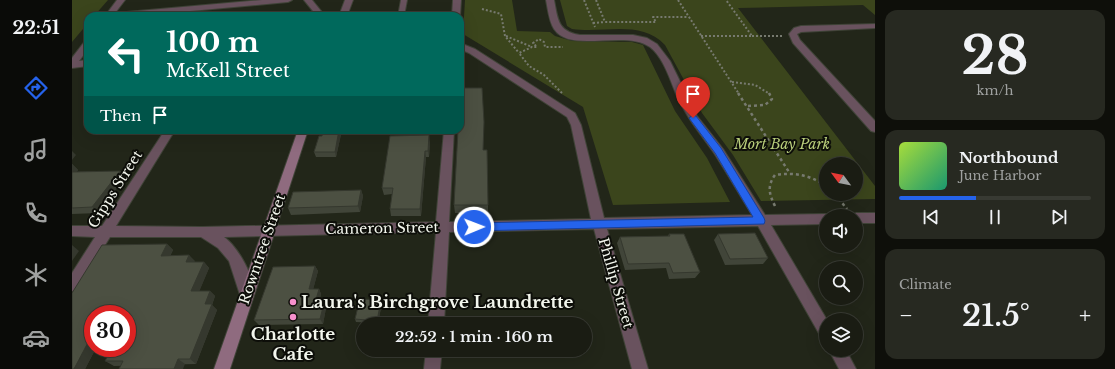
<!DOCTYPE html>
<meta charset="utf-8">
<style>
:root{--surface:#1a1c13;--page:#272921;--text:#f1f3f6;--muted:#9fa1a0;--line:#383a33;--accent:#2563eb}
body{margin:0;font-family:"Libre Baskerville",serif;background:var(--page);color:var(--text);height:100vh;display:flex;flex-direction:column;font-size:15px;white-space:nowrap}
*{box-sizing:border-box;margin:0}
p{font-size:13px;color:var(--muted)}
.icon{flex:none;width:22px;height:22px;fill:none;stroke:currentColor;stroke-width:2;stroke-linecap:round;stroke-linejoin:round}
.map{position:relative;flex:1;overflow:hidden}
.drawer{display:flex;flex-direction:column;gap:10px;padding:10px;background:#0e0f0a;width:240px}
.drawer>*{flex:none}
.top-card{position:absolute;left:12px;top:12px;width:380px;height:122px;border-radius:12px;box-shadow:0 4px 16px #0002,0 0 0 1px var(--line);background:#00695c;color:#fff;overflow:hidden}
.needle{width:26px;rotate:302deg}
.controls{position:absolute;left:747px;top:157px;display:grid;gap:8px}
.controls a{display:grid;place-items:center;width:44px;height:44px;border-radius:50%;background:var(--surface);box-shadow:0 4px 16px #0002,0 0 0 1px var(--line);font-size:20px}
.speed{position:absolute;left:12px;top:305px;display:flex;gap:8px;font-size:20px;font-weight:700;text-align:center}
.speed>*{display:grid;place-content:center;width:52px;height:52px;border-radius:50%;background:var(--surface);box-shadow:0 4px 16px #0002,0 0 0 1px var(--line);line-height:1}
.speed .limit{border:6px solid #d22;background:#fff;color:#111}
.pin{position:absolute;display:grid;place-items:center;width:34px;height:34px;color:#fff;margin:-41px -17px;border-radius:50% 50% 50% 0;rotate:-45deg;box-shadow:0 0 4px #0007}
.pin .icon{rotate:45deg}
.me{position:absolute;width:44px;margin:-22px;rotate:89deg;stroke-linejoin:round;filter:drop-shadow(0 0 3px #0008)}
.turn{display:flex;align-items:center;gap:14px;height:84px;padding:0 16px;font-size:18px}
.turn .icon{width:52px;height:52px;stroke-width:2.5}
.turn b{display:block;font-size:28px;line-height:34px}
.then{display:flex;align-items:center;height:38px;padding:0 16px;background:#0003;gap:8px;font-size:15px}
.big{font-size:30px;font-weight:600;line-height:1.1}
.drawer .card{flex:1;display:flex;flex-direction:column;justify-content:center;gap:6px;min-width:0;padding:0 14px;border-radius:12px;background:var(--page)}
.drawer .dial{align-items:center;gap:0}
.dial b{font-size:52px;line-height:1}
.song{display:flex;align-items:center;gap:12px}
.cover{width:48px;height:48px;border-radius:6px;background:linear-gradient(135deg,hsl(80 70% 55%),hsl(160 70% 35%))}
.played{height:4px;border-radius:2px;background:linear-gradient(90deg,var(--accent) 40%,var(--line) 40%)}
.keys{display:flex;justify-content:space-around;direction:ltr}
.heat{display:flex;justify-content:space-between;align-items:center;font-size:22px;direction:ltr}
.trip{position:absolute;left:284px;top:317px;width:236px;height:40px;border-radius:20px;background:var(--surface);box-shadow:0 4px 16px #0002,0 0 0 1px var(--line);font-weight:600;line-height:40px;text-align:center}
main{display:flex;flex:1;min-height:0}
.tab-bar{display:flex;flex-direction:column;width:72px;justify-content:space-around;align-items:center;background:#0a0b08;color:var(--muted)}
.tab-bar .icon{width:28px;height:28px}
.tab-bar .current{color:var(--accent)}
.tab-bar b{font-size:18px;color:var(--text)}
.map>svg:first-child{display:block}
</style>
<main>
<nav class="tab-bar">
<b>22:51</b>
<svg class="icon current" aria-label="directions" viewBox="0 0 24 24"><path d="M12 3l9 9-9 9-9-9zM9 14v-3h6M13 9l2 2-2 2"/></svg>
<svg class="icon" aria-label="music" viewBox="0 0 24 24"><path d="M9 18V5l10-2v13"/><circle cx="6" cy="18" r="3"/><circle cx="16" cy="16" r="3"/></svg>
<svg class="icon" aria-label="phone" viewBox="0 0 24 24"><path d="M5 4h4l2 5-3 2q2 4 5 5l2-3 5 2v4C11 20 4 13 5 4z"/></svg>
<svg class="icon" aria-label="climate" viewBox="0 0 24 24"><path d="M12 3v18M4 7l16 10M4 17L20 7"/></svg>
<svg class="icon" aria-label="car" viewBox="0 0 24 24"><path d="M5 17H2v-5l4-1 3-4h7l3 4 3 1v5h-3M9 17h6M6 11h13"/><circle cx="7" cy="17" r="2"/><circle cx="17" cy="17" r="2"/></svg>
</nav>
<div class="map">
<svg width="803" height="369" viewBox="0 0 803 369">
<rect width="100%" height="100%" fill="#222619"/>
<!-- green -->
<g fill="#3b451c" fill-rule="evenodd">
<path d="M0,0h36l-14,16h-6v7l-16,19z"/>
<path d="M393,0h47l5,31 33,1 5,4 17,5 60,1 11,3 32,66 32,47 23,44 -117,3 -30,-98 -120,-73z"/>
<path d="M488,0h315v15l-12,-10 -125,3 137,178v13l-114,2 -28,-46 -31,-42 -37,-68c-25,-26 -61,-11 -93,-16l-5,-3zM754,164h30v30h-30z"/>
</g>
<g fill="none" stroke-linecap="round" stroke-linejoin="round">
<defs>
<path id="lane" d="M329,0h6l-3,16h-6z"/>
<g id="street">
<path d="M45,0h8l-10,13 147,-13h30l-4,2 -152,14h-31z"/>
<path d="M232,0h8l13,16h-8z"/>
<path d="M273,0h8l-6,16h-8z"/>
<path d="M381,0h8l-1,16h-8z"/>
<path d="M474,0h8c4,19 3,31 26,35h53l14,3 10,6 13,17 27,55 26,33 42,66 61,-1 5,1 -5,1v8l-55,1 56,95h-1v20l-5,-3 -63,-111 -151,3 41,140h-16l-38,-140 -145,3 -5,92h-16l8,-92 -212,5c13,9 35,44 27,61l-5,2 -5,-2 -12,-37 -11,-13 -17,-11h-91l-33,53 -5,1v-18l23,-36 -23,-1v-10h30l63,-96h10l-59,96 86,1 234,-5 8,-92h10l-5,92 142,-3 -20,-94 -4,-8 -98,-64 -9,-4v-6l15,6 100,64 6,12 23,93 148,-3c-13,-21 -25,-42 -38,-62 -14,-20 -28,-36 -38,-59 -6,-15 -13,-37 -26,-47 -25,-18 -80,7 -96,-18 -5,-8 -6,-19 -8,-29z"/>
<path d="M803,24v4l-74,4 -4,2 3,6 75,81v11l-4,-1 -78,-88 -4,-9 5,-6 7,-2z"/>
<path d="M16,40v9l-9,12 9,-1v6l-16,2v-10l13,-17z"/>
<path d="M784,213h19v10h-19v-7h-5z"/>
<path d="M354,350h16l-2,19h-16z"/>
<path d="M757,350h17l10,19h-17z"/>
</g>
<path id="secondary" d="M226,130h10l-78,239h-16z"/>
</defs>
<!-- lane casing -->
<use href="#lane" stroke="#3f4337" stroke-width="2"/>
<!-- street casing -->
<use href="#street" stroke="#3f4337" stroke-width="2"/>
<!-- secondary casing -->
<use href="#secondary" stroke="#3f4337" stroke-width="2"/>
<!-- path-far1 -->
<g stroke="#777a6f" stroke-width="2" stroke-dasharray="2 2" stroke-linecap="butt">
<path d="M512,0l11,27"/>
<path d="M524,0l9,22h51l-3,-5h35"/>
<path d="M606,0l61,94"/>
<path d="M410,9l19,5 4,22 14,17"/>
<path d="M521,23l12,-1"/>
<path d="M434,36l26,11"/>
<path d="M629,36h51l-26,-36"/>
<path d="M680,36h30"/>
<path d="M660,82l23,3 15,9"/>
<path d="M490,93l-18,-18 -15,-9 -10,-13 13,-6h5l-4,-4 6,-4 5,3 1,5h18"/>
</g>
<!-- path -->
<g stroke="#777a6f" stroke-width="2.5" stroke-dasharray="3 3" stroke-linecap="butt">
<path d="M666,93l51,79"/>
<path d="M676,106l17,-1 7,-6 -3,-6"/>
<path d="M763,194l12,15"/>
<path d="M703,206c-6,-12 -8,-20 0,-31 19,-3 35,0 51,11"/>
</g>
<!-- lane -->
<use href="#lane" fill="#69525e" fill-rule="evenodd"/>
<!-- street -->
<use href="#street" fill="#69525e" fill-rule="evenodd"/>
<!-- secondary -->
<use href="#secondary" fill="#8f6b7f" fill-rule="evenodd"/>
</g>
<!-- wall -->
<g fill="#414539">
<path d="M270,130l-6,27h-20l-2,-5 8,-16z"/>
<path d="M358,142l-1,15h-3l-5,59h-30l-1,-7 2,-15 -8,1 -2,-7z"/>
<path d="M411,150l5,55v8h-33l-1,-8z"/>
<path d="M0,164l6,6 -2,2 44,-1 5,6 -26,36 -27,1z"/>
<path d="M289,190l2,6 -3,16 -69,3 -3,-7z"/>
<path d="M597,234l31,38 -5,6 -26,1 -3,-11 -41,2 -8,-27 3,-6 48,-1z"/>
<path d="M646,234l50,24 -5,6 -38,1 -11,-25z"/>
<path d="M95,244l6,6 -3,6 19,-1 5,7h10l5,6 -10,23h11l5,5 -3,9 5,5 -21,54 -82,2 -9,-5 22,-13v-34h-34v34h3l-11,21 -13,-76z"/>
<path d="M243,266l3,5 -5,18h6l2,5 -2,9h5l2,5 -3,16 -64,1 -5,-5z"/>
<path d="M310,303l-4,20 -22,-1 -1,-3z"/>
</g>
<!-- shaded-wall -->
<g fill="#35382e">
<path d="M267,130h3l-6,27 -1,-5z"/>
<path d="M357,135l1,7 -1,15 -1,-6z"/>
<path d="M0,151l4,4 -4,5z"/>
<path d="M353,151l1,6 -5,59 -1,-7z"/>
<path d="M0,164l6,6 -6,8z"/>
<path d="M48,171l5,6 -26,36 -7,-6z"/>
<path d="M289,190l2,6 -3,16 -2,-6z"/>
<path d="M95,244l6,6 -6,12 -6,-6z"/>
<path d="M0,245l7,6 -7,10z"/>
<path d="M117,255l6,6 -3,7 -6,-6z"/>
<path d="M132,262l5,6 -12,29 -6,-6z"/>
<path d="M243,266l3,5 -6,23 -3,-5z"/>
<path d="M247,289l2,5 -3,14 -3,-5z"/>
<path d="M138,291l5,5 -3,9 5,5 -21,54 -6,-5 15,-55z"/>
<path d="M309,300l1,3 -4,20 -1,-2z"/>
<path d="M252,303l2,5 -3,16 -3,-5z"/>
<path d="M34,309l7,5h-10z"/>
<path d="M21,333v15h3l-11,21h-11z"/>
<path d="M106,359l7,5 -2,5h-9z"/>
</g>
<!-- building -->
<g fill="#4c5042" stroke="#35382e">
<path d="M389,88h21l2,34 -1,28h4l1,55h-34l4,-75h2v-14h1z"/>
<path d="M251,130h16l-4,22h-21l5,-16h3z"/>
<path d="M357,135l-1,16h-3l-5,58h-30l3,-21h-11l8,-52z"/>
<path d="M48,171l-28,36 -20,1v-36z"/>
<path d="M289,190l-3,16 -70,2 5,-16z"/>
<path d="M683,233l13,25 -38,1 -12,-25z"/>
<path d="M597,234h15l16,38 -27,1 -4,-10 -41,1 -8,-27 50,-1z"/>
<path d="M95,244l-6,12 28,-1 -3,7h18l-13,29h19l-5,13h7l-22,55h-12l-4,10h-55l4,-8h-18l7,-13h15v-34h-11l-10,-5 -3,5h-10v19l-19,36h-2v-76l30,-48z"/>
<path d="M243,266l-6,23h10l-4,14h9l-4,16 -66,1 19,-53z"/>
<path d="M288,299l21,1 -4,21 -22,-2z"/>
</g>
<!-- route -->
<path fill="#2563eb" stroke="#184099" d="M621,115l3,1 25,32 43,70 1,3 -1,3 -290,7 -5,-4 5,-4 279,-6 -38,-64 -26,-35z"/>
<!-- markers -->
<g fill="#f790cd" stroke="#0d0e09" stroke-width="1.5">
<circle cx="221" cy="302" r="4"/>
<circle cx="221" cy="317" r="4"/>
</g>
<g text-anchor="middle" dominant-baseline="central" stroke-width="4" stroke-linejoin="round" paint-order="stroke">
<!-- park labels -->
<g font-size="14" font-style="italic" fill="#b9ce7b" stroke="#0d0e09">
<text x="710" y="144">Mort Bay Park</text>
</g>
<!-- street labels -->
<g font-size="14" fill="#f3f6ed" stroke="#0d0e09">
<text transform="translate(43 189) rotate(-58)">Gipps Street</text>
<text transform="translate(310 228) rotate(-1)">Cameron Street</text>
<text transform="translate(190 249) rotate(-71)">Rowntree Street</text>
<text transform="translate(544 283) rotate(74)">Phillip Street</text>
</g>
<!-- near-poi labels -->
<g font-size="17" font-weight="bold" fill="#f3f6ed" stroke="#0d0e09" text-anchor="start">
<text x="229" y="302">Laura's Birchgrove Laundrette</text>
<text x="221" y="334" text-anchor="middle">Charlotte<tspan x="221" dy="20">Cafe</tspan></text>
</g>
</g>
</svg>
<div class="controls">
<a><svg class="needle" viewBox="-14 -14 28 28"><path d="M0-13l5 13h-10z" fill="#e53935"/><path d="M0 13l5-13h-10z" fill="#9fa1a0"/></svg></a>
<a><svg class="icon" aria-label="sound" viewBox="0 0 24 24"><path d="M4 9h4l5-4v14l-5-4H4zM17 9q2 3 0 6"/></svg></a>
<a><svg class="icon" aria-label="search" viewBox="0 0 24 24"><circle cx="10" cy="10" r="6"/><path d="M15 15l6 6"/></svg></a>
<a><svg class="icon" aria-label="layers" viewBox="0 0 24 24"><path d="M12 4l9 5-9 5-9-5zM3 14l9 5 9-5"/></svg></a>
</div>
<div class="speed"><div class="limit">30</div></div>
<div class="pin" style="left:621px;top:118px;background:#d93025"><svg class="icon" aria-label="arrive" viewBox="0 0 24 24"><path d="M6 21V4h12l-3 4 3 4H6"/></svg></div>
<svg class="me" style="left:402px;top:227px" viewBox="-20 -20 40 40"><circle r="17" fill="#2563eb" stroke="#fff" stroke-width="3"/><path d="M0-11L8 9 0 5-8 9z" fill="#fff"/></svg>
<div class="trip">22:52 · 1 min · 160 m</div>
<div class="top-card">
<div class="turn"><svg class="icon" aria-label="left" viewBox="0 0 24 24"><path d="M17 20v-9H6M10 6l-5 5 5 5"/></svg><div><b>100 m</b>McKell Street</div></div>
<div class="then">Then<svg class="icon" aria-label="arrive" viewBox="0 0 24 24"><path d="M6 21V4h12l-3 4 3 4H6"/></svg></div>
</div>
</div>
<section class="drawer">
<div class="card dial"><b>28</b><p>km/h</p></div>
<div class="card">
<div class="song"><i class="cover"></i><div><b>Northbound</b><p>June Harbor</p></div></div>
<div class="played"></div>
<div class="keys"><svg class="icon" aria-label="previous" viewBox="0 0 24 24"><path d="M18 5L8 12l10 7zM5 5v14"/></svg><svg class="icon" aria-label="pause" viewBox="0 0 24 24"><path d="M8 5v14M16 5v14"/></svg><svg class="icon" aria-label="next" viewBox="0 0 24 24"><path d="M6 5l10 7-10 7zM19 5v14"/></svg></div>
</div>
<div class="card"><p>Climate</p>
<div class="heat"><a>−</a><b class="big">21.5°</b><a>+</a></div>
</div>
</section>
</main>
